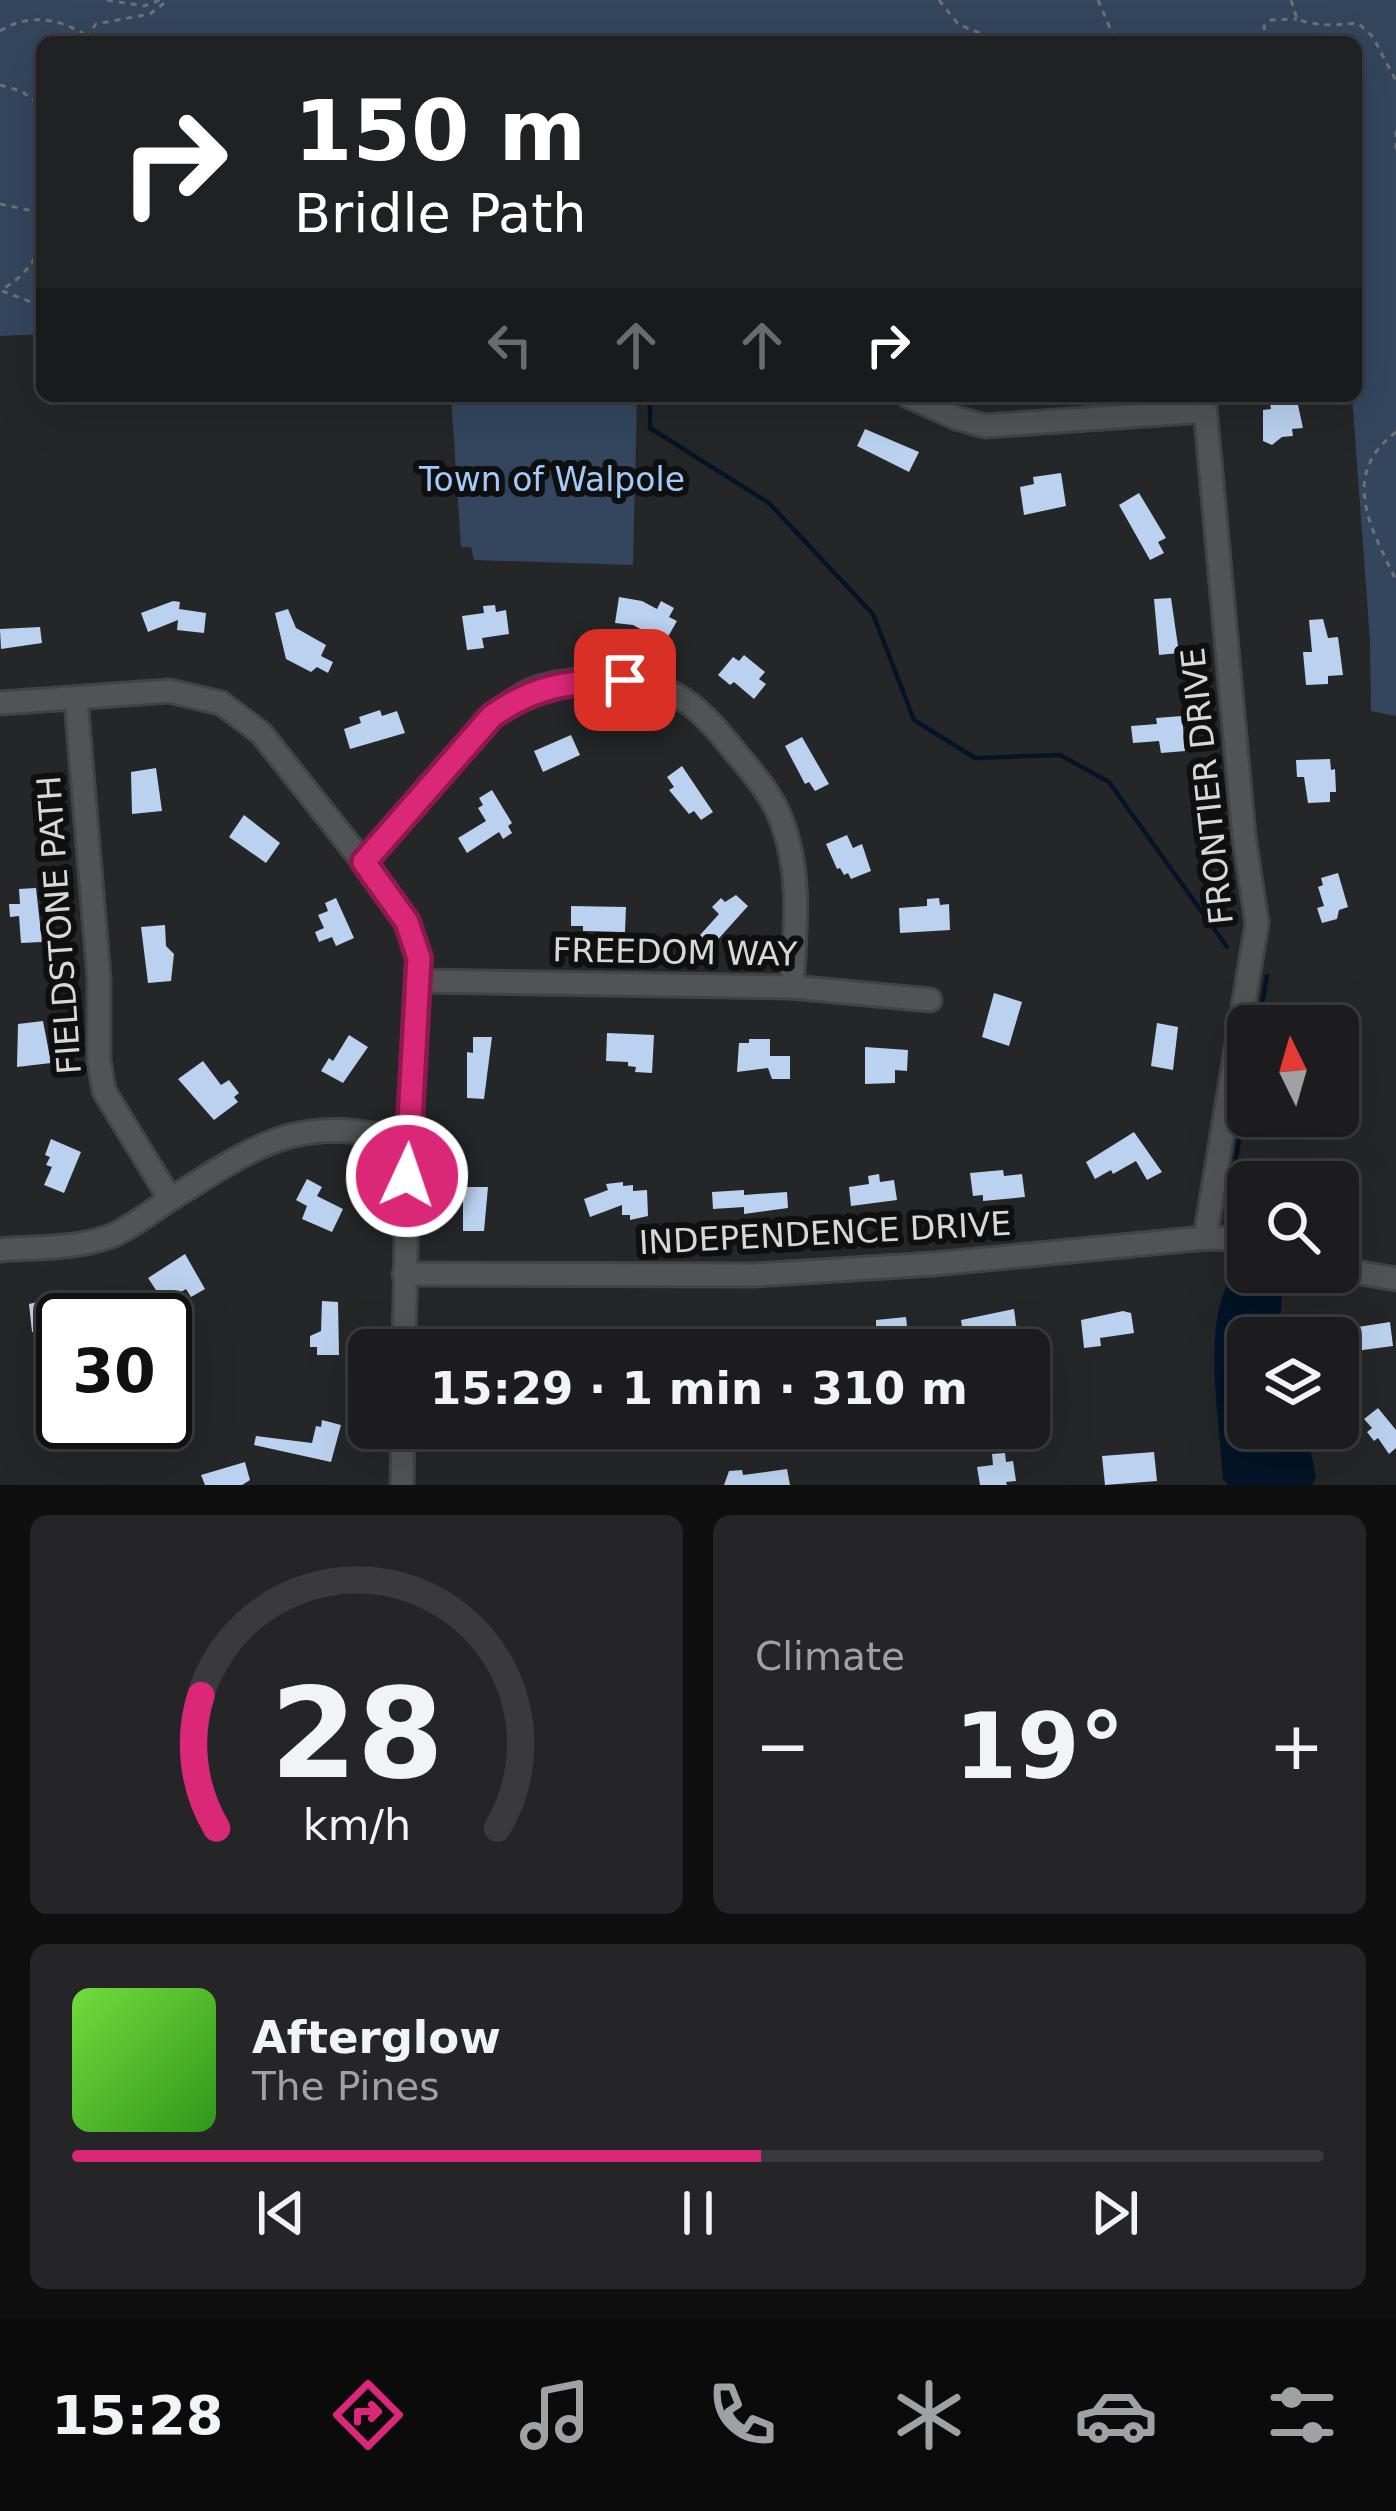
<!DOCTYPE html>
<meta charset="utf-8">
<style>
:root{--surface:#1c1c1e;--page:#252527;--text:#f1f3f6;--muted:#a0a1a4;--line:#3a3a3c;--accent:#db2777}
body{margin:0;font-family:"DejaVu Sans",sans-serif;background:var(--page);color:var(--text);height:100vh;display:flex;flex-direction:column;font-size:45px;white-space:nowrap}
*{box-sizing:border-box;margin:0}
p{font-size:39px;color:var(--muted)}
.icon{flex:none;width:66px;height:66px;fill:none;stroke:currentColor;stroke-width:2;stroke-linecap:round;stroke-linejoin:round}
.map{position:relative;height:1485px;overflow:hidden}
.drawer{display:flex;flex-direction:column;gap:30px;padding:30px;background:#0f0f10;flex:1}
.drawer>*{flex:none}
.guide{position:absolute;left:36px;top:36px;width:1326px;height:366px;border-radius:18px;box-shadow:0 12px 48px #0002,0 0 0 3px var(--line);background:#202124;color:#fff;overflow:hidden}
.needle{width:78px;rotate:355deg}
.fabs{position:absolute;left:1227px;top:1005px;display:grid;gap:24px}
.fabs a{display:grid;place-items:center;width:132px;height:132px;border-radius:18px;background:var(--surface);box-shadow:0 12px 48px #0002,0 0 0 3px var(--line);font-size:60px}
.speed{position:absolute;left:36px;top:1293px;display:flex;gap:24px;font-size:60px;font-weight:700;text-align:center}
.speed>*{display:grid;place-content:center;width:156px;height:156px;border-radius:50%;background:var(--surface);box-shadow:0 12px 48px #0002,0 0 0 3px var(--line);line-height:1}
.speed .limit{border:6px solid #111;border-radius:18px;background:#fff;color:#111}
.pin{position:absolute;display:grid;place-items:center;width:102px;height:102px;color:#fff;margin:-51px;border-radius:24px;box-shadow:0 6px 18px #0006}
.me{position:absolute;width:132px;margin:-66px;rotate:3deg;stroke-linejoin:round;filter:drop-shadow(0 0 9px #0008)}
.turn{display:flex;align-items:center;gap:42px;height:252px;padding:0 60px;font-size:54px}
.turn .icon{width:156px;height:156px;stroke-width:2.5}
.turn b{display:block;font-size:84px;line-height:102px}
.lanes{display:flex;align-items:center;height:114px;padding:0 60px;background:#0003;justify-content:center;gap:60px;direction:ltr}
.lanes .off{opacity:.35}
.big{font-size:90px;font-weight:700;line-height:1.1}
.drawer .tile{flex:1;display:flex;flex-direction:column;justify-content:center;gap:18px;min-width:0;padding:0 42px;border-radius:18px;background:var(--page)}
.drawer .dial{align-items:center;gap:0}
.dial svg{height:312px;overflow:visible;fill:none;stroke:var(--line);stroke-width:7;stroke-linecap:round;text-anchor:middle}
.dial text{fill:var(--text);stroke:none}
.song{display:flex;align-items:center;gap:36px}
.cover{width:144px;height:144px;border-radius:18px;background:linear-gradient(135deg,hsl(100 70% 55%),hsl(110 70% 35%))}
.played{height:12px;border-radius:6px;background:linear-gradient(90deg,var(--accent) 55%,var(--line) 55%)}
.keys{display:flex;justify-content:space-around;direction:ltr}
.heat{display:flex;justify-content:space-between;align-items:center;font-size:66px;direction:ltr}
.drawer .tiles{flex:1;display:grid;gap:30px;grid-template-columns:1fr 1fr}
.tile:last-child{grid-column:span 2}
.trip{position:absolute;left:348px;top:1329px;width:702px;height:120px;border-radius:18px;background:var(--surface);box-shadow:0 12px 48px #0002,0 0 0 3px var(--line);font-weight:700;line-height:120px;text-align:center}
.dock{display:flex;height:192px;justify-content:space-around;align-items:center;background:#0b0b0c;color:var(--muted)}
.dock .icon{width:84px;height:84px}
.dock .selected{color:var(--accent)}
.dock b{font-size:54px;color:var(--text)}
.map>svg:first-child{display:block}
</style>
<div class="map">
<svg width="1396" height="1485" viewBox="0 0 1396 1485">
<rect width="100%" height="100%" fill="#252628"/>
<!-- green -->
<g fill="#33465d">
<path d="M0,0h1396v716l-25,-5 -1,-71 -18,-244h4v-354h-1314v292l-42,2z"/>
<path d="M451,396h186l-4,169 -159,-5 -3,-13h-10z"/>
</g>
<!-- water -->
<path fill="#031428" d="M1248,1272h13l21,12 -2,54h-32v90h58l10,49 -4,8h-84l-5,-6c-3,-56 -23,-160 11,-206z"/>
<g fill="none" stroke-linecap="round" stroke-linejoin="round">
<!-- stream -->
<g stroke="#031428" stroke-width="4.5">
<path d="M650,396v32l119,75 104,111 41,106 61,38 85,-3 49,27 118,165"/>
<path d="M1258,1026l9,-50"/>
<path d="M1234,1212l-1,-36 11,-66"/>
</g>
</g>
<!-- building -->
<g fill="#bad2ef">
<path d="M1269,396h27l7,32 -11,1 1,7 -11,1 -10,8 -9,-4v-31l8,-1z"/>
<path d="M865,429l54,23 -10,20 -52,-26z"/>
<path d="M1061,473l5,33 -42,9 -4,-28 14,-3 -1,-7z"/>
<path d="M1139,493l27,45 -8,4 6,11 -14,7 -31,-55z"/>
<path d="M619,597l23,4 15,8 4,-8 13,7 -5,9 8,4 -12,21 -32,-17 -18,-2z"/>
<path d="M1171,598l8,55 -20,2 -5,-56z"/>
<path d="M173,601l7,1 -1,7 27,4 -2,20 -27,-3 1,-10 -30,12 -7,-19z"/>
<path d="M495,605l1,7 10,-2 3,24 -27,4 2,10 -17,2 -5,-34 22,-3 -1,-7z"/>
<path d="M288,609l8,19 30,17 -5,11 12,6 -5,11 -11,-6 -6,5 -25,-13 -11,-46z"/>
<path d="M1323,619l5,19 10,-1 5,38 -15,1v8l-22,1 -3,-33h9l-3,-32z"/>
<path d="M40,627l2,16 -41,6 -1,-20z"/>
<path d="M744,655l21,17 -6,7 7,5 -12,15 -20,-17 -4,3 -12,-10 15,-18 6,4z"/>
<path d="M380,710l2,6 15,-5 8,22 -55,16 -6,-20 17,-6 -2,-6z"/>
<path d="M1182,716l3,35 -24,2 -2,-12 -26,2 -2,-17 26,-2 -1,-6z"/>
<path d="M571,735l9,20 -37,17 -9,-21z"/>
<path d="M802,737l27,47 -14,7 -6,-9 -4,2 -20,-38z"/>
<path d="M1330,759l1,11 4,-1 1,23h-6v10l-22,1 -4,-26h-7l-1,-17z"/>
<path d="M682,766l31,46 -12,8 -7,-9 -5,3 -20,-24 5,-3 -7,-10z"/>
<path d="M156,768l6,43 -30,3 -1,-42z"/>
<path d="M492,790l20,33 -4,3 4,7 -9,6 -4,-7 -32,21 -9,-15 28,-17 -8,-13 5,-3 -4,-7z"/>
<path d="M244,815l36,28 -14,20 -37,-26z"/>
<path d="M847,835l6,13 9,-4 9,27 -20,8 -3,-6 -4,2 -4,-7 -3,1 -11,-25z"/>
<path d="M1338,873l10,34 -9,3 -2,9 -15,4 -5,-15 7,-2 -6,-19 5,-2 -2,-7z"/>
<path d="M36,888l6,54 -21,1 -2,-27 -9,1 -1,-13h11l-1,-15z"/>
<path d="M736,895l12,11 -36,40 -12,-11 19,-21 -7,-7 9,-9 4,4z"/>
<path d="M336,898l18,40 -18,8 -4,-9 -13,5 -4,-10 9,-4 -6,-13 10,-4 -3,-8z"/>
<path d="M939,898l1,7 9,-1 1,26 -50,3 -1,-25 28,-2v-7z"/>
<path d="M571,906l55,1 -1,25 -42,-1v-5h-12z"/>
<path d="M165,925l1,21 8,8 -3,27 -23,2 -7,-56z"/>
<path d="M994,993l28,9 -13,44 -27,-9z"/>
<path d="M43,1021l8,42 -34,4 1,-43z"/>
<path d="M1157,1023l21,4 -5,43 -22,-4z"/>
<path d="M607,1033l47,2 -2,38 -17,-1 1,-5 -8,-1v-4l-22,-1z"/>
<path d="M349,1035l19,12 -25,36 -22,-12 8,-13 4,3z"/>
<path d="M473,1037h19l-8,62 -17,-1v-46l6,1z"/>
<path d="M749,1039h21v17h20v23h-18l-4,-11 -31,4 2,-29h10z"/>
<path d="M865,1047l43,3 -1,21 -12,-1v13l-30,1z"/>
<path d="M203,1061l18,24 8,-5 10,13 -5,4 4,5 -24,18 -36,-41z"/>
<path d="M1134,1132l28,40 -15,8 -11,-19 -23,13 -2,-4 -16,9 -9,-17z"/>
<path d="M51,1139l30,13 -17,41 -20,-8 8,-18 -6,-2 4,-8 -5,-2z"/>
<path d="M1003,1170l1,6 18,-2 3,23 -42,4v-6l-10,1 -3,-23z"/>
<path d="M879,1174l1,8 14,-2 3,20 -46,6 -2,-19 20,-3 -1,-8z"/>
<path d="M307,1179l15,8 -5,9 26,13 -11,23 -30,-13 5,-13 -11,-6z"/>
<path d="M623,1182v4l10,-1v6l14,-1 1,26 -18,4v-5h-8v-10l-32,12 -6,-18 24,-9 -2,-6z"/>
<path d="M463,1187h25l-4,44h-21z"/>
<path d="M744,1190v5l43,-3 1,16 -44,6v-7l-31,2 -1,-17z"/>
<path d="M185,1254l20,35 -14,8 -5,-8 -22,13 -16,-24z"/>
<path d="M70,1294l3,26h-10v9l-31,3 -3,-28z"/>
<path d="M322,1301l16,1 1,53h-22v-8h-7v-11l11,-5z"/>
<path d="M1014,1309l3,23 -54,1 -2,-13z"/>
<path d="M1123,1311l8,2 3,20 -34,5 1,8 -17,2 -3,-28z"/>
<path d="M906,1317l3,28 -14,1v4l-44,-3 -2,-17 27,-3v-7z"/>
<path d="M1390,1322l3,24 -45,6 -3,-23z"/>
<path d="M742,1328l34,1 -1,21h-51l1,-18 17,1z"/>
<path d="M601,1333h36l2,17h-57l-1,-15z"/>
<path d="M1378,1408l18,22v18l-7,6 -11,-16 -4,3 -7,-9 5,-4 -8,-9z"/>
<path d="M322,1420l19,5 -10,37 -77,-17 2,-9 56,7 4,-17 5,1z"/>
<path d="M1154,1452l3,29 -52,4 -3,-29z"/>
<path d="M1005,1453l1,9 7,-1 3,20 -10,1 1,3h-27l-3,-18 16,-2 -1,-11z"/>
<path d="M245,1462l5,18 -8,5h-37l-4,-10z"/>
<path d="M787,1469l3,16h-66l5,-14 13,-1 1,5z"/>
</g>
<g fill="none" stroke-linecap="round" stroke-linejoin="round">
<defs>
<g id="minor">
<path d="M908,396l48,22 29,8 220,-15"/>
<path d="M1204,396l40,441 13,86 -52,315"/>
<path d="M76,700l23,279v82l5,30 66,108"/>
<path d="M0,703l169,-12 52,12 40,30 133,168 13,21 12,36 -11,184 -4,208"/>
<path d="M364,861l128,-146c15,-10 31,-23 48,-28 44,-12 106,-13 144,13 20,13 37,34 52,53 17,20 37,43 46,69 20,52 13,110 10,165"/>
<path d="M419,981l373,6 138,13"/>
<path d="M0,1250c36,-3 77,-1 111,-14 24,-10 41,-26 63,-39 89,-56 127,-84 234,-55"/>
<path d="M1338,1269l58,10"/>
<path d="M404,1274l350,1 180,-11 271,-26 43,1"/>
<path d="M402,1485l1,-57"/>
</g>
</defs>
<!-- minor casing -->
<use href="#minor" stroke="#424345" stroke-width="27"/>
<!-- path -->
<g stroke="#6f7072" stroke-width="3" stroke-dasharray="6 6" stroke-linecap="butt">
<path d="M107,0l37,6 16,-6"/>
<path d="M939,0l19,24 43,18"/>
<path d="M1098,0l18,42"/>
<path d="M1291,0l6,19c21,8 38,6 61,4l15,14 23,44"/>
<path d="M0,31c27,-17 58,-14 85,4l-1,7"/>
<path d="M86,38l10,-14 54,-10 18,-14"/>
<path d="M1266,42l-2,-16 7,-6 26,-1"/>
<path d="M0,85l21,6 21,15"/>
<path d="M1396,131v20"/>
<path d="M0,204l33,7c24,27 -6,67 -33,79"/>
<path d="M2,291l40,15"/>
<path d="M1396,432c-57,43 -25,96 0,148"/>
</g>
<!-- minor -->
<use href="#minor" stroke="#525355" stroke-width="21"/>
</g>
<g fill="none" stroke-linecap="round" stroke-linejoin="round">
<defs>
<path id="route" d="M407,1176l12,-218 -12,-36 -43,-60 128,-146c45,-32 79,-34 133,-36"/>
</defs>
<!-- route casing -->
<use href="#route" stroke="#8e194d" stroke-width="30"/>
<!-- route -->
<use href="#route" stroke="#db2777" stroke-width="21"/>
</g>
<g text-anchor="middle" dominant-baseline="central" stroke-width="12" stroke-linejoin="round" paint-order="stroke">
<!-- park labels -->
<g font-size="33" fill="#a3cbf9" stroke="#0f0f10">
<text x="552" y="479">Town of Walpole</text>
</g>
<!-- street labels -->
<g font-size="33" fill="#d6d8d9" stroke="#0f0f10">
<text transform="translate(1207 786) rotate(-96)">FRONTIER DRIVE</text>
<text transform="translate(59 925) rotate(-94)">FIELDSTONE PATH</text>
<text transform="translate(675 952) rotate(1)">FREEDOM WAY</text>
<text transform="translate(825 1233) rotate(-3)">INDEPENDENCE DRIVE</text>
</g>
</g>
</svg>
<div class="fabs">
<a><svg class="needle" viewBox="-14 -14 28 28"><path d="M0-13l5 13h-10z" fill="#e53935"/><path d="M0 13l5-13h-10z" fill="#a0a1a4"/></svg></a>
<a><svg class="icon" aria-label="search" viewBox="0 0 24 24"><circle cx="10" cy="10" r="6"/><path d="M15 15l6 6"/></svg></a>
<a><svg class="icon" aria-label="layers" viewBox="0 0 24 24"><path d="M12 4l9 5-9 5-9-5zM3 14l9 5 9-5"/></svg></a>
</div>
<div class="speed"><div class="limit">30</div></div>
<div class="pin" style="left:625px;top:680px;background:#d93025"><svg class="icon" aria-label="arrive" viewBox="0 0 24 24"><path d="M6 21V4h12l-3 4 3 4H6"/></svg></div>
<svg class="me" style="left:407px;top:1176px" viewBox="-20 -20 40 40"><circle r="17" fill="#db2777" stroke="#fff" stroke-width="3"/><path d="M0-11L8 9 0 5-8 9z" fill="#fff"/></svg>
<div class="trip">15:29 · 1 min · 310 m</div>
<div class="guide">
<div class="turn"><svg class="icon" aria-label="right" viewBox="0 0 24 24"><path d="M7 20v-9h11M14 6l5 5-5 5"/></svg><div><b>150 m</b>Bridle Path</div></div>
<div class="lanes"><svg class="icon off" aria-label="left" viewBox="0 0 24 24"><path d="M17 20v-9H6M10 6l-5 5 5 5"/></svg><svg class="icon off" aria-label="ahead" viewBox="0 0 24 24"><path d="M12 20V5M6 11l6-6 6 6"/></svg><svg class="icon off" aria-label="ahead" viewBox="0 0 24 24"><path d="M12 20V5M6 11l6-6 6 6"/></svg><svg class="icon" aria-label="right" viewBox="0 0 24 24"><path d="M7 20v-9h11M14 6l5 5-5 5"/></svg></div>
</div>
</div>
<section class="drawer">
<div class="tiles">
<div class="tile dial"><svg viewBox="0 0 100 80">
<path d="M14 69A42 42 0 1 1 86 69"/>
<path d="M14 69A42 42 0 0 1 10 35" stroke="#db2777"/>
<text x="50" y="56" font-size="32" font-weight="700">28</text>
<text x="50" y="72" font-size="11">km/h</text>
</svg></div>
<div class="tile"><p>Climate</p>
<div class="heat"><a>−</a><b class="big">19°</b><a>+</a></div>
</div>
<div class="tile">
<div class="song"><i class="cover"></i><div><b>Afterglow</b><p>The Pines</p></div></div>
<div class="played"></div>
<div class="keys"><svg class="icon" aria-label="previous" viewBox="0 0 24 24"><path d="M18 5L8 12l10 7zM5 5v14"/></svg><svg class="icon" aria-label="pause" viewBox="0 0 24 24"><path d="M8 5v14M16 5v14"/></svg><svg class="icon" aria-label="next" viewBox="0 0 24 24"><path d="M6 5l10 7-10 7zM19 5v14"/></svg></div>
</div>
</div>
</section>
<nav class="dock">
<b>15:28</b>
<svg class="icon selected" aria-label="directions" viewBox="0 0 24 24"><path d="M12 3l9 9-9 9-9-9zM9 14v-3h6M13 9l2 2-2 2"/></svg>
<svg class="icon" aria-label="music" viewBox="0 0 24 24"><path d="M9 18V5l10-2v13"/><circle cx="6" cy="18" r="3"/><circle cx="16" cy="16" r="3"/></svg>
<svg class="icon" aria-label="phone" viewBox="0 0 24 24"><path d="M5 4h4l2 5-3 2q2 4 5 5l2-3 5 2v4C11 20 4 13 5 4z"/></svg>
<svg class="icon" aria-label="climate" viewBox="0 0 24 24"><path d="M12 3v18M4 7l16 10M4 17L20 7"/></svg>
<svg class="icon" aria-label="car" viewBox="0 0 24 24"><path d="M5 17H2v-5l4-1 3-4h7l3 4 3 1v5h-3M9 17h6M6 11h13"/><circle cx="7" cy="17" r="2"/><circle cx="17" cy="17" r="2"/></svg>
<svg class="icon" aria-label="filters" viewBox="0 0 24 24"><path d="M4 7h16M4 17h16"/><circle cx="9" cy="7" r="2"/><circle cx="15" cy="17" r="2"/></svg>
</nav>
